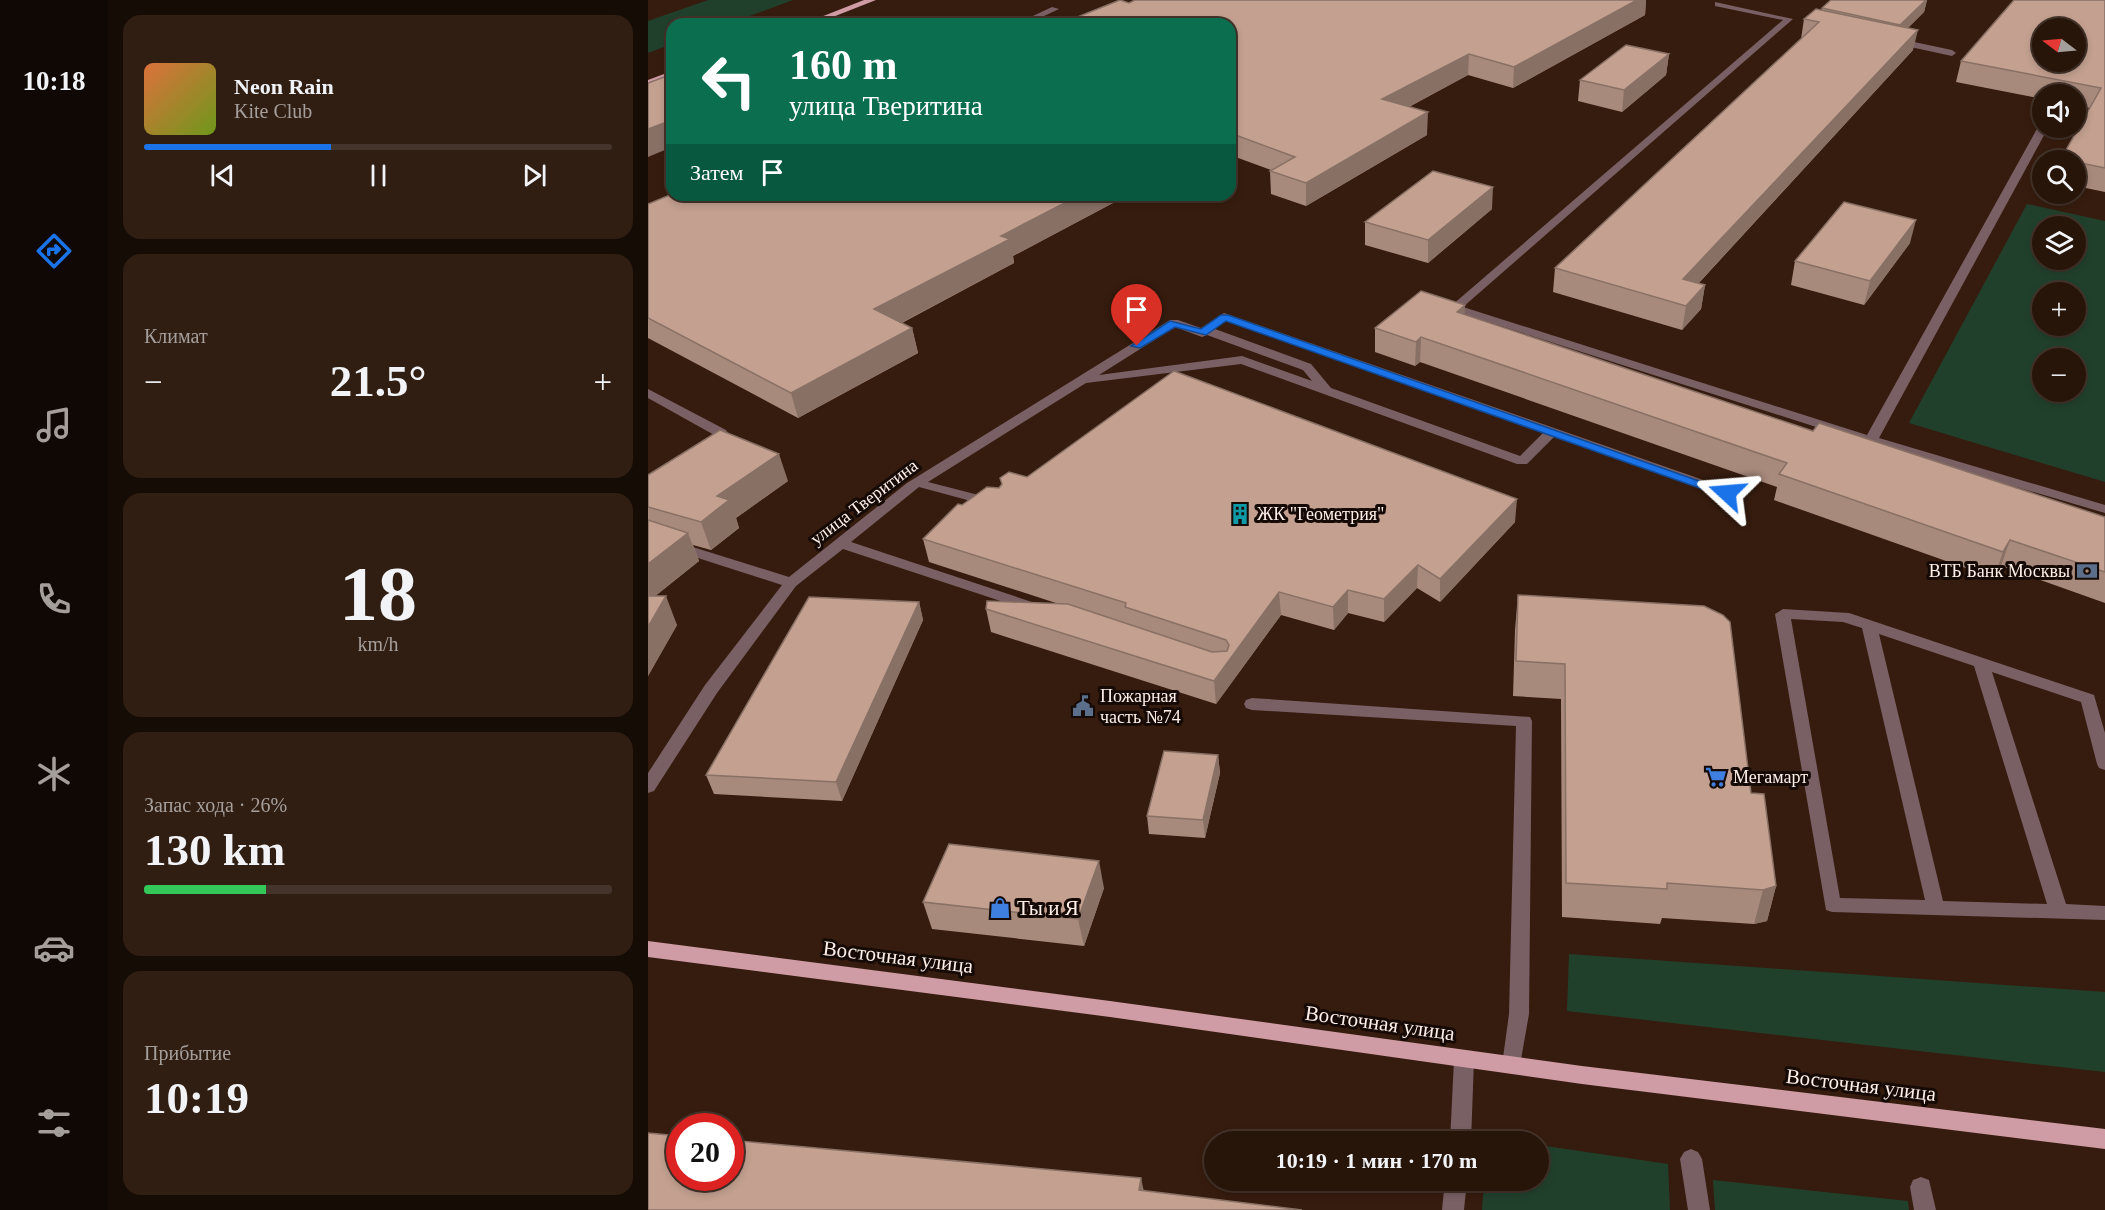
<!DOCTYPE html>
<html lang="ru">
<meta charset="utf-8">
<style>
:root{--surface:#28150a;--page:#301e13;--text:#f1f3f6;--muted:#a59f9c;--line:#44342b;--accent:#1a73e8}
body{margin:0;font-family:Georgia,serif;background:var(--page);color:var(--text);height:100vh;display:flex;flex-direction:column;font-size:22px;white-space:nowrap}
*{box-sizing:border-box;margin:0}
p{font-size:20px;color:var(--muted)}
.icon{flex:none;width:33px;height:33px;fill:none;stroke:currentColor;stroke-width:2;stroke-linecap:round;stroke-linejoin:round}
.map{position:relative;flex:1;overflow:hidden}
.panel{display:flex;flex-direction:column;gap:15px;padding:15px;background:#160c06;width:540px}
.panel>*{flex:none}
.top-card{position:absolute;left:18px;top:18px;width:570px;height:183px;border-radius:18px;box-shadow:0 3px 9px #0003,0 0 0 2px var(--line);background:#0b6e4f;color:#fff;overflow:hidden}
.needle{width:39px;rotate:286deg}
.tools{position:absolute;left:1384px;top:18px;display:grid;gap:12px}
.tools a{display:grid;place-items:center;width:54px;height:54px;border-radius:50%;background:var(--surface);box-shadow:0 3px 9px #0003,0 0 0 2px var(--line);font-size:30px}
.speed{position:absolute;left:18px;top:1113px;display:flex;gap:12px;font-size:30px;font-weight:700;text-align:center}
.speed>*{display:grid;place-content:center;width:78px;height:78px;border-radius:50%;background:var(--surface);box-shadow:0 3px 9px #0003,0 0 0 2px var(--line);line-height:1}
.speed .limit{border:9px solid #d22;background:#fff;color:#111}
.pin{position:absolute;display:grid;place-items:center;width:51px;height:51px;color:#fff;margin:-62px -26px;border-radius:50% 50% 50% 0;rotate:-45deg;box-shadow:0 0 6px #0007}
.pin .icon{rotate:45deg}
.me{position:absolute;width:66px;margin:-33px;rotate:289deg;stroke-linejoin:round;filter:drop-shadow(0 0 4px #0008)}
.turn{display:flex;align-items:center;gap:21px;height:126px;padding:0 24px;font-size:27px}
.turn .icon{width:78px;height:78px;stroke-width:2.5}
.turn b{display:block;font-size:42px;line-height:51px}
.then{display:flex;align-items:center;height:57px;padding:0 24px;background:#0003;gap:12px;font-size:22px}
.big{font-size:45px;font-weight:600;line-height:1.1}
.panel .widget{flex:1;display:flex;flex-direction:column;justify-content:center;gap:9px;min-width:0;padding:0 21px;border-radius:18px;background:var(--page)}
.panel .dial{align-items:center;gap:0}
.dial b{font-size:78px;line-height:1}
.song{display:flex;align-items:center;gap:18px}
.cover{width:72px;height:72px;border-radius:9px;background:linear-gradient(135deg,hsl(20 70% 55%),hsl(80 70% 35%))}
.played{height:6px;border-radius:3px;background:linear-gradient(90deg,var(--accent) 40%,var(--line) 40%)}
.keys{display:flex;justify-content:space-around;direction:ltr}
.heat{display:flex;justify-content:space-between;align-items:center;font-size:33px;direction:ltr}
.charge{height:9px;border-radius:4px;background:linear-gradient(90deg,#34c759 26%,var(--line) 0)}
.trip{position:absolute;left:556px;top:1131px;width:345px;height:60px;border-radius:30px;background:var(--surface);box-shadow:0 3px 9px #0003,0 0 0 2px var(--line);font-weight:600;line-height:60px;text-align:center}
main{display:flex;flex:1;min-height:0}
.dock{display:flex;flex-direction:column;width:108px;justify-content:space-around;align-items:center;background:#100804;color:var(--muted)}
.dock .icon{width:42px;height:42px}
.dock .current{color:var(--accent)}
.dock b{font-size:27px;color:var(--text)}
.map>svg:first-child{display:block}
</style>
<main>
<nav class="dock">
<b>10:18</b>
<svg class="icon current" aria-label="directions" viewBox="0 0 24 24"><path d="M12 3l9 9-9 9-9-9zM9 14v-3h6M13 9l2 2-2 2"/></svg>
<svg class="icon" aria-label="music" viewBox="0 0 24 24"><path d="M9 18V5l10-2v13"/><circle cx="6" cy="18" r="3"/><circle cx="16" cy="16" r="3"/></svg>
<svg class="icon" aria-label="phone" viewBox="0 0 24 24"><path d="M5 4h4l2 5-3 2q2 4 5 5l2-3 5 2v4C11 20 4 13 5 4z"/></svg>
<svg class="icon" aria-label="climate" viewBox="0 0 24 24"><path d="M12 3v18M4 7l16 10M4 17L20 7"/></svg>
<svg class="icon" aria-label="car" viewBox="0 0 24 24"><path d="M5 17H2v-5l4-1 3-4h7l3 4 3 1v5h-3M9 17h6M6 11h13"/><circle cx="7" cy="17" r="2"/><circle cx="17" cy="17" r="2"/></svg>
<svg class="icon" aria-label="filters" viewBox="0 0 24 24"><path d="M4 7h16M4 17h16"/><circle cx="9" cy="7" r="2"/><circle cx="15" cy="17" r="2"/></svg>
</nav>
<section class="panel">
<div class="widget">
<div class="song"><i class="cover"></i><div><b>Neon Rain</b><p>Kite Club</p></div></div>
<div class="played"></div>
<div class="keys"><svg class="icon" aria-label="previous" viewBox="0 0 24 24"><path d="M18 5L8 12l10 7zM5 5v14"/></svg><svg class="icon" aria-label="pause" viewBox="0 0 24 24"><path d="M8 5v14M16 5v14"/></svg><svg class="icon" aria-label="next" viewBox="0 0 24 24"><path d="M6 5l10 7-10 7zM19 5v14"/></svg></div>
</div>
<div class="widget"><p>Климат</p>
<div class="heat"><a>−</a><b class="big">21.5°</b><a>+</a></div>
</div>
<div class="widget dial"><b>18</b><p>km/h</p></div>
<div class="widget"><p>Запас хода · 26%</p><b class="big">130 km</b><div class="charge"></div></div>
<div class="widget"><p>Прибытие</p><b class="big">10:19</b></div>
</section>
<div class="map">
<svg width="1457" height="1210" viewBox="0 0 1457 1210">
<rect width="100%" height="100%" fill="#361c0e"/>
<!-- green -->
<g fill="#21402c" fill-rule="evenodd">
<path d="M60,0h85l-65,24h-56v20l-24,9v-32z"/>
<path d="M1379,204l78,17v261l-196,-59zM1428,226v34h-33v-34zM1428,292v34h-33v-34zM1428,358v34h-33v-34z"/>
<path d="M921,954l536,38v80l-538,-61z"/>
<path d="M891,1145l129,19 2,46h-188l2,-29 55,-1z"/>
<path d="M1065,1180l195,21 1,9h-194z"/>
</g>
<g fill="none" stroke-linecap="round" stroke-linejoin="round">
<!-- minor -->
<g fill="#796064" fill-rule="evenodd">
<path d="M1067,2l78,17 -330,288 404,128 171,-308 5,-3v4h5l-169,310 226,67v8l-239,-70 -415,-133v-4l332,-286 -68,-14z"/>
<path d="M404,7l7,2 -32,15h-11z"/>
<path d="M1247,38l57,12 4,3 -4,3 -60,-13 -1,-2z"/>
<path d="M576,313l508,177 2,3 -7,4 -5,-1 -168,-59 -27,27h-10l-276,-100 -155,19 -158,99 70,18 2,3 -2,3 -5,1 -74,-20 -68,55 190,63 3,3 -3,3h-10l-188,-62 -47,37 -79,107 -63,98 -6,2v-20l57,-88 77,-100 -134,-43v-9l141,44 118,-94 263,-163h8l23,8zM577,321l318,112 -23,23 -189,-68 -20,-24 -96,-35zM527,327l27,10 5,-2 96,35 9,11 -70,-25 -143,19z"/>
<path d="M0,389l78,41 2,3 -7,4 -5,-1 -68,-38z"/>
<path d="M1135,609l66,4 245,82 11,38v37l-6,-2 -2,-4 -16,-62 -89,-30 74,232 39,2v14l-273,-8 -6,-2 -51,-296zM1143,619l52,3 19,6 63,272 -85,-2zM1231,634l95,32 73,238 -104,-3z"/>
<path d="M604,698l278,19 2,4 -3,293 -10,57 -7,3 -7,-3 -3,-6 7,-51 7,-288 -264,-16 -6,-2 -2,-4 2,-4z"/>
<path d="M816,1050l7,3 3,6 -3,83h-21l4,-83 3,-6z"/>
<path d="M1043,1149l7,3 4,7 8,51h-22l-8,-51 4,-7z"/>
<path d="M1273,1177l8,3 7,30h-22l-4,-23 3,-7z"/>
<path d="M797,1180h22l-3,30h-22z"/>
</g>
<!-- major -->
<g fill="#cf9ca6" fill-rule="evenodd">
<path d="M216,0h12l-61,24h-12z"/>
<path d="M24,71v6l-24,9v-6z"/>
<path d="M0,941l462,60 472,65 523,63v20l-523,-65 -472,-67 -462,-60z"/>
</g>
</g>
<!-- wall -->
<g fill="#a88a7c">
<path d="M487,0h511l-1,15 -132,73 -45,-13 -59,32 18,28 -121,71 -35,-12 -1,-23 1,-1 -41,-15v-131l-101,-21z"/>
<path d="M1183,0h96l-3,12 -16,16 5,22 -215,234 7,1 -4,24 -19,21 -129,-38 2,-24 246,-229 3,-20 18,-9v-2z"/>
<path d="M1457,0v192l-29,-6v-26h-15l29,-52 -14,-2v-12h-33v5l-87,-17 5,-21z"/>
<path d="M1021,54l-3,21 -44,37 -44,-11 2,-21z"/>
<path d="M24,195h456l-115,61 1,7 -112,60 10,5 6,25 -120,65 -150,-80v-134z"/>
<path d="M844,209l-64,54 -63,-18v-23z"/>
<path d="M1262,243l-46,62 -73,-20 4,-24z"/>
<path d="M817,315l348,116 292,86v86l-104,-37 -7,12 -220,-78 3,-13 -357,-125 -5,4 -40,-14v-24z"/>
<path d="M0,475l140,6 -52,37 3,10 -28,22 -18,-5 6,16 -44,35 22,29 -29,51z"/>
<path d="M379,477l488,45 -75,80 -23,-14 -33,34 -36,-9 -14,17 -53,-15 -65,89 -225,-72 -5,-23 73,-5 -130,-42 -6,-23 39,-34 37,-17 3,-3 -2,-7z"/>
<path d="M870,595l233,198 25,93 -9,35 -13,3 -92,-6 -2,6 -98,-7 -1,-218 -48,-3 2,-66z"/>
<path d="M271,602l4,18 -81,181 -128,-7 -8,-19z"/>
<path d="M570,755l2,18 -15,65 -56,-4 -2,-18z"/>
<path d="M456,888l-20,58 -152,-17 -9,-27z"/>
</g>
<!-- shaded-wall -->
<g fill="#887065">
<path d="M989,0h9l-1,15 -132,73 1,-21z"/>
<path d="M1278,0h1l-3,12 -27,26 3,-13z"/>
<path d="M1270,30l-5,20 -233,253 3,-24z"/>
<path d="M821,54l-1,21 -86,46v-22z"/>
<path d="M1021,54l-3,21 -44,37 2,-22z"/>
<path d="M780,112l-1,23 -121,71v-23z"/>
<path d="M24,120v27l-24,10v-28z"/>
<path d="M845,187l-1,22 -64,54v-23z"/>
<path d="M432,195h48l-115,61 1,7 -134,71 -6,-25 127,-73z"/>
<path d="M1268,220l-6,23 -46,62 6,-24z"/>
<path d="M1057,285l-4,24 -19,21 4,-24z"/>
<path d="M817,305l-1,25 -7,-18z"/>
<path d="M264,328l6,25 -120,65 -7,-25z"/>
<path d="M773,337l-1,25 -5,4 1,-24z"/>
<path d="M131,454l9,27 -52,37 3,10 -28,22 -10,-28 16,-26z"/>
<path d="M869,499l-2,23 -75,80v-23z"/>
<path d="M40,533l11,28 -51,41v-38z"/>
<path d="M1362,540l-9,26 -7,12 9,-26z"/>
<path d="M770,565l-1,23 -33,34v-23z"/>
<path d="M700,590v23l-14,17 -1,-23z"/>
<path d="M631,592l2,23 -65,89 -2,-23z"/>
<path d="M18,596l11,29 -29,51v-49z"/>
<path d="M271,602l4,18 -81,181 -6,-19z"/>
<path d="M570,755l2,18 -15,65 -2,-18z"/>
<path d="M451,861l5,27 -20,58 -6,-27z"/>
<path d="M1128,886l-9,35 -13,3 9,-34z"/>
<path d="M493,1178l7,32 -9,-20z"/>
</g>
<!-- building -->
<g fill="#c3a090" stroke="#887065" stroke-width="1.5" fill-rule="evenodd">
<path d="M472,0l9,3 6,-3h502l-123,67 -45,-13 -87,45 46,13 -122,71 -36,-12 25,-14 -65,-24v-109h-170z"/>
<path d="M1183,0h95l-26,25 -78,-17z"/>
<path d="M1366,0h91v168l-29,-6v-2h-8l-7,-1 40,-71 -140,-27zM1395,28h33v34h-33z"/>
<path d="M1168,9l102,21 -235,249 22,6 -19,21 -131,-38 264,-246 -15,-3z"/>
<path d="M209,20l1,4h-12z"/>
<path d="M978,45l43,9 -45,36 -44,-10z"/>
<path d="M24,74v46l-24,9v-46z"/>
<path d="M785,171l60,16 -65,53 -63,-18z"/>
<path d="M24,194v1h408l-79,41 9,3 -136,70 38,19 -121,65 -143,-75v-114z"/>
<path d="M1196,202l72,18 -46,61 -75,-20z"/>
<path d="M773,291l44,14 -8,7 356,119 6,-8 286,94v55l-95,-32 -7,12 -224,-78 8,-11 -366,-126 -5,5 -41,-14z"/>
<path d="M526,371l343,128 -77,80 -22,-14 -34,34 -36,-9 -15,17 -54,-15 -65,89 -228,-72 1,-8 81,3 144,48 15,-1 2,-6 -3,-5 -101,-33 1,-4 -203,-64 35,-35 4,1 25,-18 12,1 3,-4 -2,-6 9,-6 18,5z"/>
<path d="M72,430l59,24 -62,42 12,4 -28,22 -53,-15v-32z"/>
<path d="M0,520l40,13 -40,31z"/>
<path d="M870,595l186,11 19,9 7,7 21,171 13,1 12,92 -13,4 -96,-7v6l-101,-6 -1,-219 -49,-3z"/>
<path d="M0,596h18l-18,31z"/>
<path d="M161,597l110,5 -83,180 -130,-7z"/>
<path d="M516,751l54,4 -15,65 -56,-4z"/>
<path d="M301,844l150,17 -21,58 -155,-17z"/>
<path d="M0,1133l32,3v42h50v-38l411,38 -2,12 163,20h-654z"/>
</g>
<!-- route -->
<path fill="#1a73e8" stroke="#114b97" stroke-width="1.5" d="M573,315h7l505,178 -6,4 -5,-1 -496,-175 -20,14 -31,-8 -35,21 -9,-2 39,-25 31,8z"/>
<!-- icons -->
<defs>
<symbol id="building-bare" viewBox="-9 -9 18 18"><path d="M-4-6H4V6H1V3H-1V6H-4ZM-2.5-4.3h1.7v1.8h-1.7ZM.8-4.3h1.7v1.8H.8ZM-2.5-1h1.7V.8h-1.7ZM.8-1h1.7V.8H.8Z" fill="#0f9aa8" stroke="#150a05" stroke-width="2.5" paint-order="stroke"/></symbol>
<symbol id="bank-bare" viewBox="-9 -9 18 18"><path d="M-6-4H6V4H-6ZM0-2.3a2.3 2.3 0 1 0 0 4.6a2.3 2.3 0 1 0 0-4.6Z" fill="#5c6f8a" stroke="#150a05" stroke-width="2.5" paint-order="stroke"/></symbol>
<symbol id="civic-bare" viewBox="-9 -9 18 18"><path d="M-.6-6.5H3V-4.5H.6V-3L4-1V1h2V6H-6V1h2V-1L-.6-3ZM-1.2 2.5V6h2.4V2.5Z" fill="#5c6f8a" stroke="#150a05" stroke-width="2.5" paint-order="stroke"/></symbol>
<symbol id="supermarket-bare" viewBox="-9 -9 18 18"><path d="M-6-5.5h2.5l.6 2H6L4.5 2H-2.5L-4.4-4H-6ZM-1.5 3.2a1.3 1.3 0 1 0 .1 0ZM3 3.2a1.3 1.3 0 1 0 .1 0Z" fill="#3f7fe0" stroke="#150a05" stroke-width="2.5" paint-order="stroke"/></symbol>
<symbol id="shop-bare" viewBox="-9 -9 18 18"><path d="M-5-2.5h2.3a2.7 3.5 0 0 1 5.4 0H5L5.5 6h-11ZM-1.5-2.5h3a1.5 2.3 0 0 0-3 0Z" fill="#3f7fe0" stroke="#150a05" stroke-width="2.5" paint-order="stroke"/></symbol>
</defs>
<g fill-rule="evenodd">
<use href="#building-bare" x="577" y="499" width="30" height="30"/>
<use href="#bank-bare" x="1424" y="556" width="30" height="30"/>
<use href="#civic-bare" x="420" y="691" width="30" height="30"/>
<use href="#supermarket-bare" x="1053" y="762" width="30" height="30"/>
<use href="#shop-bare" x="337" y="893" width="30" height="30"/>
</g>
<g text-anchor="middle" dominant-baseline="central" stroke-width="6" stroke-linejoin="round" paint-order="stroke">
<!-- street labels -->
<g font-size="18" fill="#feefe8" stroke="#150a05">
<text transform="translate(216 502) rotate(-37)">улица Тверитина</text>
</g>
<!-- poi labels -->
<g font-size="18" fill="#feefe8" stroke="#150a05" text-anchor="start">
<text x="609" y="514">ЖК "Геометрия"</text>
<text x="1422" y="571" text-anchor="end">ВТБ Банк Москвы</text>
<text x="452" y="696">Пожарная<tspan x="452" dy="21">часть №74</tspan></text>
<text x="1085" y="777">Мегамарт</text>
</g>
<!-- near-poi labels -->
<g font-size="21" fill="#feefe8" stroke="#150a05" text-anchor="start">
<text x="369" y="908">Ты и Я</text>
</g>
<!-- near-street labels -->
<g font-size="21" fill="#feefe8" stroke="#150a05">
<text transform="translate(250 957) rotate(7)">Восточная улица</text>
<text transform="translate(732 1023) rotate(8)">Восточная улица</text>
<text transform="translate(1213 1085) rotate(7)">Восточная улица</text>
</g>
</g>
</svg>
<div class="tools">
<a><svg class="needle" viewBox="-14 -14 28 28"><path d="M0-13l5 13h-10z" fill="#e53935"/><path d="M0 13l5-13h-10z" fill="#a59f9c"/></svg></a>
<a><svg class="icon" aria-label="sound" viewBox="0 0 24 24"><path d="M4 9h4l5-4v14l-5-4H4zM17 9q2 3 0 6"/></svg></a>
<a><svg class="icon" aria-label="search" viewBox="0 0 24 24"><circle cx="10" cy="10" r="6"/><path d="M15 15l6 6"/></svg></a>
<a><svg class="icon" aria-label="layers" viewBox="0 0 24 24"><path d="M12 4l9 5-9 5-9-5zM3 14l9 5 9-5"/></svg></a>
<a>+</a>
<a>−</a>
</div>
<div class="speed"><div class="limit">20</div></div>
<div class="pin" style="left:489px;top:346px;background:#d93025"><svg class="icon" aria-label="arrive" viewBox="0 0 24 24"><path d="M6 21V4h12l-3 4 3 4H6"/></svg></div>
<svg class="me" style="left:1079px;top:493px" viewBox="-20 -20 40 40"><path d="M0-17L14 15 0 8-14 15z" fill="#1a73e8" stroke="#fff" stroke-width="4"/></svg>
<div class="trip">10:19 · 1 мин · 170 m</div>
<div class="top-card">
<div class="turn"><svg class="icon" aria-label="left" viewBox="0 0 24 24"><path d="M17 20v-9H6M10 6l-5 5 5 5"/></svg><div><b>160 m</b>улица Тверитина</div></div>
<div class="then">Затем<svg class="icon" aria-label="arrive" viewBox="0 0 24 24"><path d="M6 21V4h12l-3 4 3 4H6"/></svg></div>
</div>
</div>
</main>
